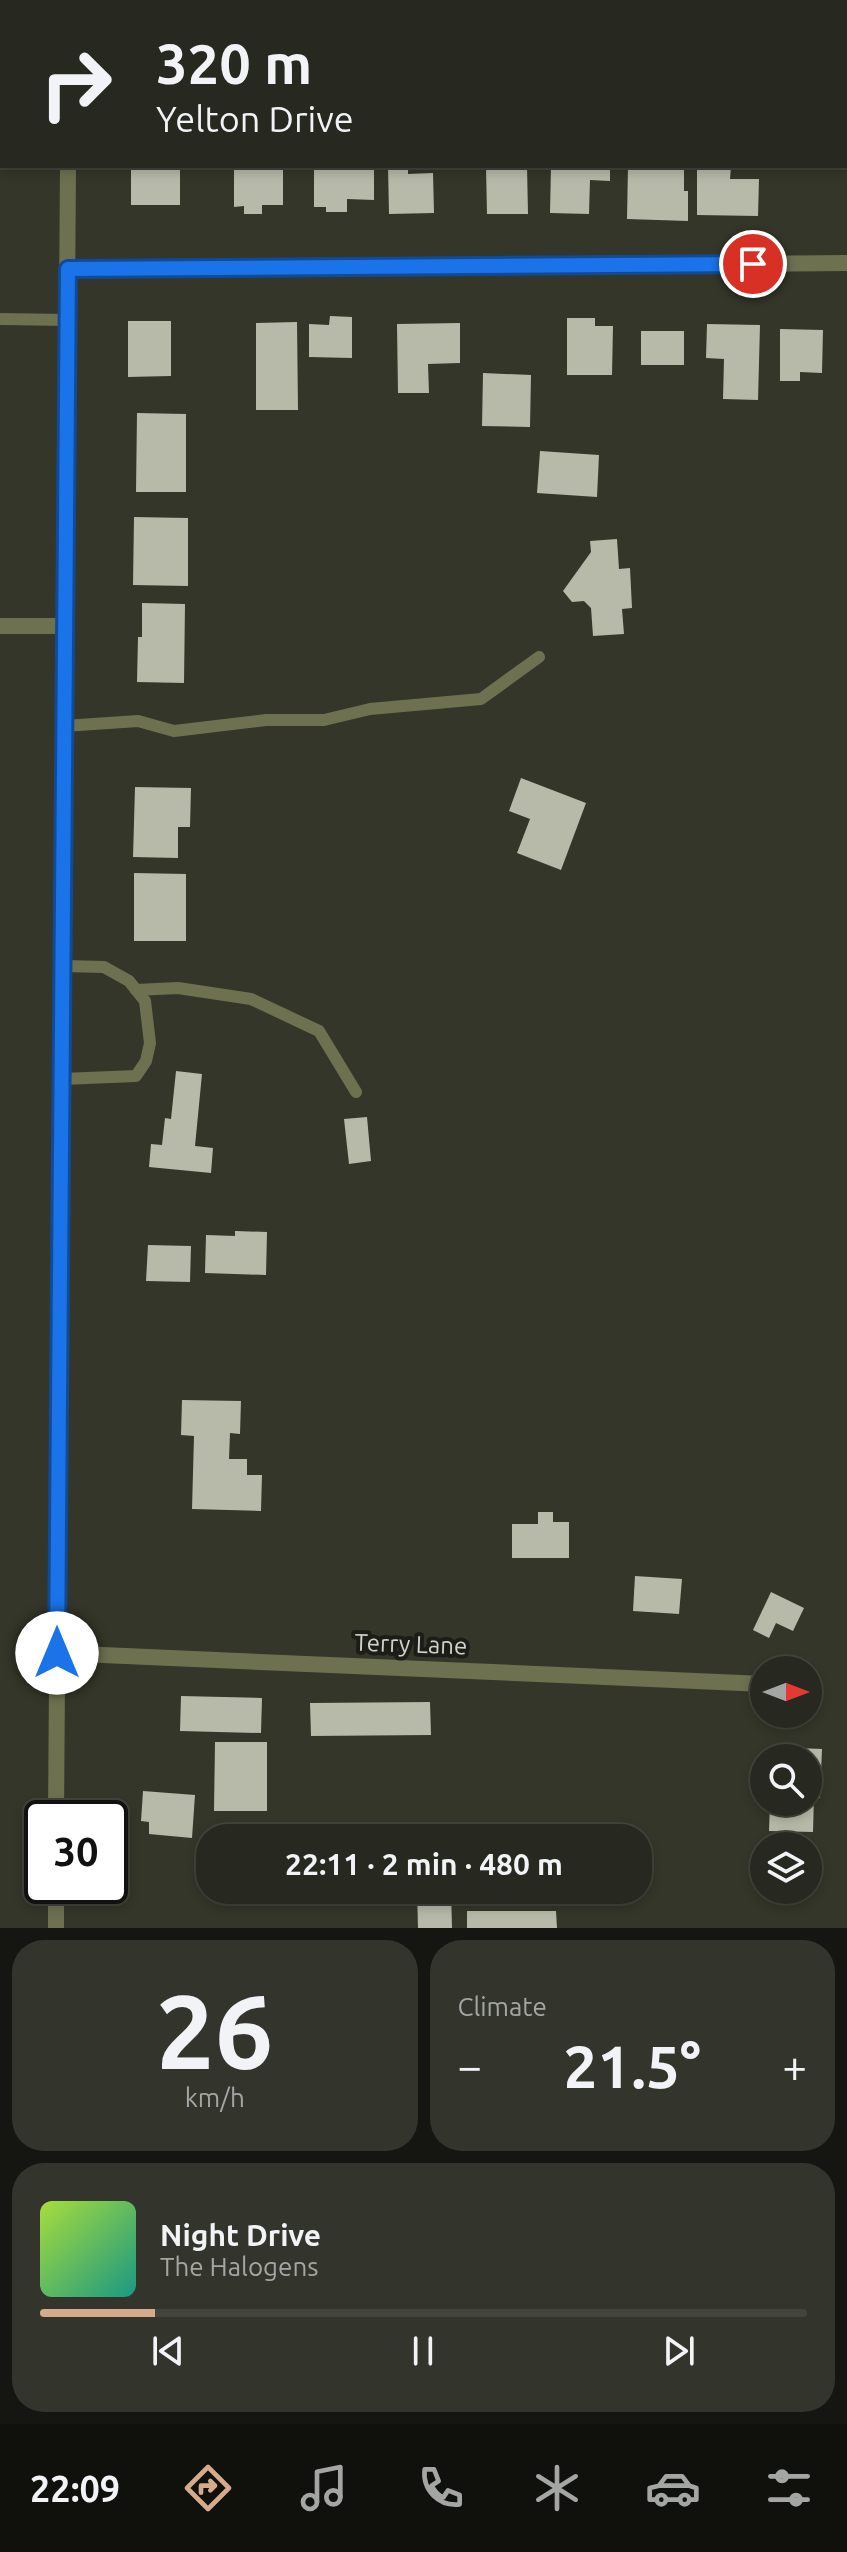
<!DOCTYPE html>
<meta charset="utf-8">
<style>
:root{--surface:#27281f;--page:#33342c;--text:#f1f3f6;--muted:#a4a6a4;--line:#43443d;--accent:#d6ab8b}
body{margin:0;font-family:Ubuntu,sans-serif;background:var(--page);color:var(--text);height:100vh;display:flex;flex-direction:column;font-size:30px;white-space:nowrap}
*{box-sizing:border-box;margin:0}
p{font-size:26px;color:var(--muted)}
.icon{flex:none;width:44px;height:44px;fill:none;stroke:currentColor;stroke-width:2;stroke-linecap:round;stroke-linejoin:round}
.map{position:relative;height:1928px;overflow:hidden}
.side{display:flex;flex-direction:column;gap:12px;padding:12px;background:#151611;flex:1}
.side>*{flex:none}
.hud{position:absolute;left:0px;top:0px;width:848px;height:168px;box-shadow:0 4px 12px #0003,0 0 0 2px var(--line);background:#27281f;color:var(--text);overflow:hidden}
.needle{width:52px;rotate:90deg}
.buttons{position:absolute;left:750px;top:1656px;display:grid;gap:16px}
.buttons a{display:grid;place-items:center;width:72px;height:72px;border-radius:50%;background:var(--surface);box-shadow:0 4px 12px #0003,0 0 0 2px var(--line);font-size:40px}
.speed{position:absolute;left:24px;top:1800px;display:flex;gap:16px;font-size:40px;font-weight:700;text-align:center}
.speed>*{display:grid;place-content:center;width:104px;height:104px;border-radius:50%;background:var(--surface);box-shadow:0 4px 12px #0003,0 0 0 2px var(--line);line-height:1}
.speed .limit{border:4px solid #111;border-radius:12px;background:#fff;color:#111}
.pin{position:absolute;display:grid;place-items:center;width:68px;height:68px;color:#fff;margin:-34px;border:4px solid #fff;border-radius:50%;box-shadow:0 2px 8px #0007}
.me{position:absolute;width:88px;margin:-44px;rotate:0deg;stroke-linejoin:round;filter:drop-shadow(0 0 6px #0008)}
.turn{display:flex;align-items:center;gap:28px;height:168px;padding:0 24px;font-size:36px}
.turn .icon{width:104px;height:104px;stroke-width:2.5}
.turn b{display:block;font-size:56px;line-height:68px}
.big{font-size:60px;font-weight:700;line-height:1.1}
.side .widget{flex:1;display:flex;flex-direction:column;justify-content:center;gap:12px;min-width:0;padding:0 28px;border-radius:32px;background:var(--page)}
.side .dial{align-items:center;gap:0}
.dial b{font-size:104px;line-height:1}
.song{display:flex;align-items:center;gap:24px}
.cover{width:96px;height:96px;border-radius:12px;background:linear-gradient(135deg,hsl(80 70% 55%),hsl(170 70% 35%))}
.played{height:8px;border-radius:4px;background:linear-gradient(90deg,var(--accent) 15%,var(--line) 15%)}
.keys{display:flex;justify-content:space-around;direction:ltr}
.heat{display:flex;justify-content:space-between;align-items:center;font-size:44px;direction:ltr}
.side .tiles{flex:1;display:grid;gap:12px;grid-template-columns:1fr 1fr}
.widget:last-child{grid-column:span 2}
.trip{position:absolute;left:196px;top:1824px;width:456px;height:80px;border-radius:32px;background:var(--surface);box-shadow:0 4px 12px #0003,0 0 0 2px var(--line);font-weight:700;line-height:80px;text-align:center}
.tab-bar{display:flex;height:128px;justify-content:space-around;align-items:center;background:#10100c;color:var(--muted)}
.tab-bar .icon{width:56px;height:56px}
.tab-bar .selected{color:var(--accent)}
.tab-bar b{font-size:36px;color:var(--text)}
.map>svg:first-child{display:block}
</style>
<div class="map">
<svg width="847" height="1928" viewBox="0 0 847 1928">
<rect width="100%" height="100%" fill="#343629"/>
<!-- building -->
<g fill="#b7b9a9">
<rect x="131" y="166" width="49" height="39"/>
<path d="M314,166h60v34l-27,-1v13h-21v-5h-12z"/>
<path d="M388,166h20v8l25,-1 1,40 -45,1z"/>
<path d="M486,166h41l1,48h-41z"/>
<path d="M551,166h59v15l-20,-1 -1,34 -39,-1z"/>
<path d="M628,166h56v25h4v30l-61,-2z"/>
<path d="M697,166h34l-1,13h29l-1,37 -61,-1z"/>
<path d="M234,169h49v36h-21v9h-18v-8l-10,1z"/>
<path d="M330,316l22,1v41l-43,-1v-33l20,1z"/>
<path d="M567,318h28v8h18l-1,49h-45z"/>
<path d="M128,321h43v55l-43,1z"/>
<path d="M297,322l1,88h-42v-87z"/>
<path d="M460,323v40l-32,1 1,29h-31l-1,-69z"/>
<path d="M707,324l53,1 -2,75 -35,-1 1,-40 -18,-1z"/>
<path d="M780,329l43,1 -1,43 -22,-1v9h-20z"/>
<rect x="641" y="331" width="43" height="34"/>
<path d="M483,373l48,2 -1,52 -48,-1z"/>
<path d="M137,413l49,1v78h-50z"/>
<path d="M540,451l59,4 -2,42 -60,-4z"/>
<path d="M134,517l54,1v68l-55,-1z"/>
<path d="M617,539l2,30 11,-1 2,40 -10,1 2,25 -31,2 -2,-28 -7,-7 -12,1 -9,-11 28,-39 -1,-11z"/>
<path d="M142,603l43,1 -1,79 -47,-1 1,-45h4z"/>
<path d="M521,778l65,25 -25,67 -44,-17 13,-34 -21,-8z"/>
<path d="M135,787l56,1 -1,39h-12v31l-45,-1z"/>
<path d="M134,873l52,1v67h-52z"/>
<path d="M176,1071l26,3 -7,72 18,2 -2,25 -62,-6 2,-23 11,1 3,-27 6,1z"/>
<path d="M367,1117l4,44 -22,3 -5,-45z"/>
<path d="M235,1231l32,1 -1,43 -61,-2 1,-38 29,1z"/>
<path d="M148,1245l43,1 -1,36 -44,-1z"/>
<path d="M182,1400l59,1 -1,33 -10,-1 -1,26h18v16h15l-1,36 -69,-2 2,-73 -13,-1z"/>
<path d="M538,1512h15v10h16v36h-57v-34h26z"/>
<path d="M635,1576l47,3 -3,35 -46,-3z"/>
<path d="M771,1592l33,16 -11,23 -17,-8 -7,15 -16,-8z"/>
<path d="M181,1696l81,2 -1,35 -81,-2z"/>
<path d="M430,1702l1,33 -120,1 -1,-33z"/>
<path d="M215,1742h52v69h-53z"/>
<path d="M772,1747l50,2 -2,49 -6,-1 -1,35 -44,-1 1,-29h38v-44h-37z"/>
<path d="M143,1791l52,4 -3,43 -43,-4v-12l-8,-1z"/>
<path d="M417,1890h34l1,38h-34z"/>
<path d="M467,1911h89l1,17h-90z"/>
</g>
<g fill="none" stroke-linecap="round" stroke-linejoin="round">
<!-- service -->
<g stroke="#6e7150" stroke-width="12">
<path d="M0,319l67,1"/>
<path d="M64,726l74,-5 36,10 92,-11h58l46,-11 111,-10 58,-42"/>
<path d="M136,990l42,-2 73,11 68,32 37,61"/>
<path d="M62,1079l74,-3 10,-15 4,-18 -5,-42 -16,-20 -25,-14 -41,-1"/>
</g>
<!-- minor -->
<g stroke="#6e7150" stroke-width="16">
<path d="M68,0v2"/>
<path d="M68,269l779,-6"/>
<path d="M0,626h65"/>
<path d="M57,1653l707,31"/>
<path d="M56,1818l12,-1652"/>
<path d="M56,1928v-42"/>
</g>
</g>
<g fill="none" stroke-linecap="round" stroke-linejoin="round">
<defs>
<path id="route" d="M57,1653l11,-1384 685,-5"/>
</defs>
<!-- route casing -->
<use href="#route" stroke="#114b97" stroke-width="20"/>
<!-- route -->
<use href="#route" stroke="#1a73e8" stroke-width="14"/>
</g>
<g text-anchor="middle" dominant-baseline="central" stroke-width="8" stroke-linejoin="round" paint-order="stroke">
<!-- street labels -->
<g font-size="24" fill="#d1d2cb" stroke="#1c1d17">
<text transform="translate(411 1644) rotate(2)">Terry Lane</text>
</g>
</g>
</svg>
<div class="buttons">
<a><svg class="needle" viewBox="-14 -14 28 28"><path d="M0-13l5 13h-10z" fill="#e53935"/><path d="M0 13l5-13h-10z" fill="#a4a6a4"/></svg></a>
<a><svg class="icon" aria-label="search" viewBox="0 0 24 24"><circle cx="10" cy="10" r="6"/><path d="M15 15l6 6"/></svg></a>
<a><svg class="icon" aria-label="layers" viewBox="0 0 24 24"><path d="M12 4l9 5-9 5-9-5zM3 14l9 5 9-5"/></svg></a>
</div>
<div class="speed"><div class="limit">30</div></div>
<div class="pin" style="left:753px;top:264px;background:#d93025"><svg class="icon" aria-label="arrive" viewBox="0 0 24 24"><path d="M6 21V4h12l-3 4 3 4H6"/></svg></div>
<svg class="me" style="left:57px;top:1653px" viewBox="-20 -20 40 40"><circle r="19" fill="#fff"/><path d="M0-13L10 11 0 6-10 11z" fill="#1a73e8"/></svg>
<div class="trip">22:11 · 2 min · 480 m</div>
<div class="hud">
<div class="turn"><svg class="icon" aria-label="right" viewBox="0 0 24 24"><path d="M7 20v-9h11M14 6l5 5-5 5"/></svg><div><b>320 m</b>Yelton Drive</div></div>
</div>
</div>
<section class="side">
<div class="tiles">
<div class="widget dial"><b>26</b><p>km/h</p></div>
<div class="widget"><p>Climate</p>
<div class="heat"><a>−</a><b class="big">21.5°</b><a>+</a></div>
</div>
<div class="widget">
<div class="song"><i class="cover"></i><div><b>Night Drive</b><p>The Halogens</p></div></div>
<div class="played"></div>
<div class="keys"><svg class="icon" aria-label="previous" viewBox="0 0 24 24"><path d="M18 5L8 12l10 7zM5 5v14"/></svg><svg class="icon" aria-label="pause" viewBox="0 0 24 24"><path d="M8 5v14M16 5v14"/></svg><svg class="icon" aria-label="next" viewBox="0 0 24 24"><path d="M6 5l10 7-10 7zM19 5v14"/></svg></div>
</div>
</div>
</section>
<nav class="tab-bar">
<b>22:09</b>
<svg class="icon selected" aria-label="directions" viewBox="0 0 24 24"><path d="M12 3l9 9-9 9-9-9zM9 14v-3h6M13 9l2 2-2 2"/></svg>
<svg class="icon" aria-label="music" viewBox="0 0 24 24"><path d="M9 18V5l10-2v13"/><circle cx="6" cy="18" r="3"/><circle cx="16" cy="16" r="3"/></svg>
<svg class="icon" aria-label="phone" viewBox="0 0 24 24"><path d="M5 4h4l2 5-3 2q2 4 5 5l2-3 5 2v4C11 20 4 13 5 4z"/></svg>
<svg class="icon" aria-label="climate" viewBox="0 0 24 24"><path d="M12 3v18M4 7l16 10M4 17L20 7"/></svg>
<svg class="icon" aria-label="car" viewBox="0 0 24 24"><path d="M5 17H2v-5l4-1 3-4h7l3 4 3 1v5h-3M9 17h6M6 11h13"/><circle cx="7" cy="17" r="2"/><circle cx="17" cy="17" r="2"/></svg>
<svg class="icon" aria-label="filters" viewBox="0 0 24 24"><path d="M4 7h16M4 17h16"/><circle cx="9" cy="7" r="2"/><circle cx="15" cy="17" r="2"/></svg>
</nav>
